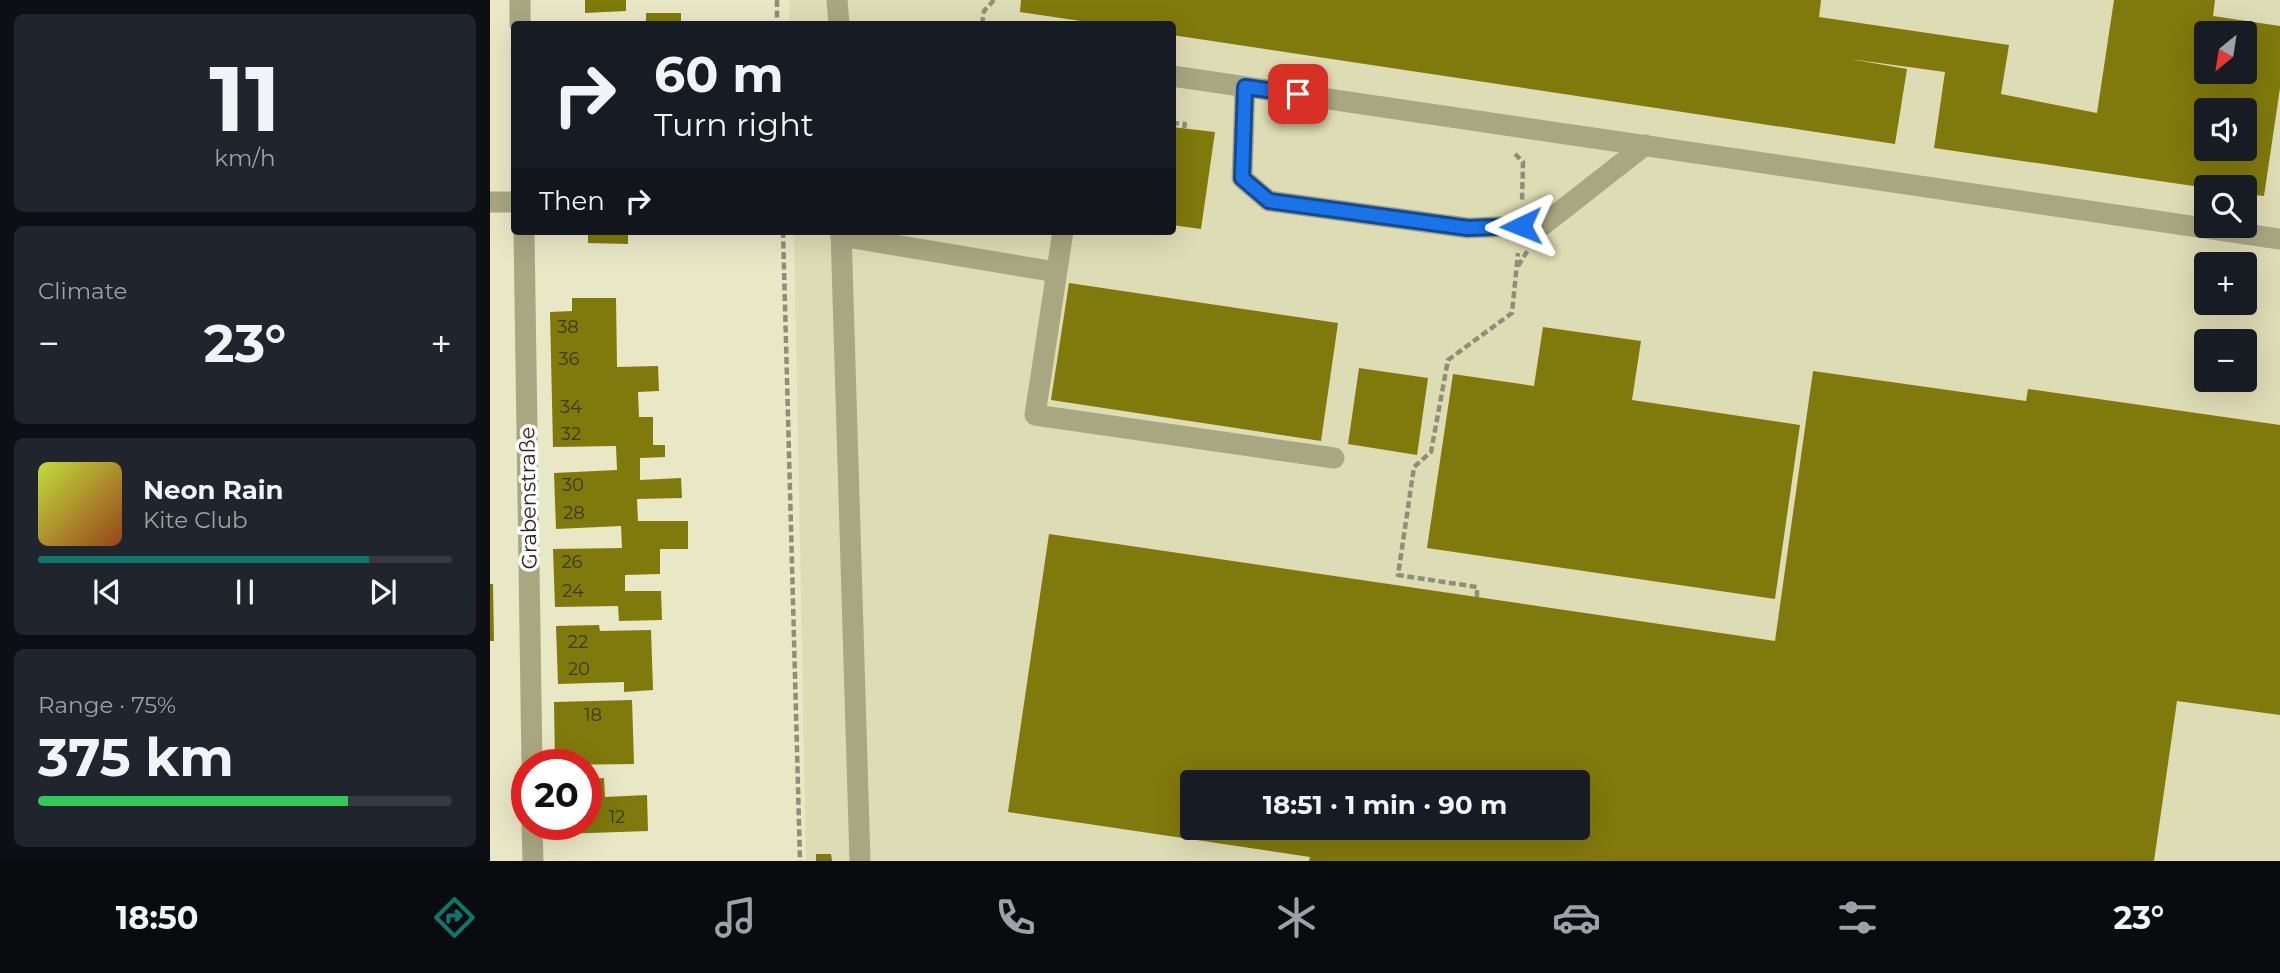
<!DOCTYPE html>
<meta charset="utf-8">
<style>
:root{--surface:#171b24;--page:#20242c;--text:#f1f3f6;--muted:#9ea1a6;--line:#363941;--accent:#0f766e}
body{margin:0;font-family:Montserrat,sans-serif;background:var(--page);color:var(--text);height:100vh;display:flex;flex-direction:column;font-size:26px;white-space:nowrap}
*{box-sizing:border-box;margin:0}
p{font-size:23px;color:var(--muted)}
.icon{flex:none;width:38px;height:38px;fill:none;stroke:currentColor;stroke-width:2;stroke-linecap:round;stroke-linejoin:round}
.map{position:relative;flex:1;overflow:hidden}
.drawer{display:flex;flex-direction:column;gap:14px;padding:14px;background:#0d0f14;width:490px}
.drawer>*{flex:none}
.hud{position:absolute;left:21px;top:21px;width:665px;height:214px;border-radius:7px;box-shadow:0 7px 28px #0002;background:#171b24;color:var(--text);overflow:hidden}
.needle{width:46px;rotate:210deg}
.buttons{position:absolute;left:1704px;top:21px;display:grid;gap:14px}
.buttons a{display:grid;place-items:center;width:63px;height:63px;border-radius:7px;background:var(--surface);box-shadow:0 7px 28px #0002;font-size:35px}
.speed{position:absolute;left:21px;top:749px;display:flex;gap:14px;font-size:35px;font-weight:700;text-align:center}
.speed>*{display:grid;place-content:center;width:91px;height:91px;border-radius:50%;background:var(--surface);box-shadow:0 7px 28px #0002;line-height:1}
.speed .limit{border:10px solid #d22;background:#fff;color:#111}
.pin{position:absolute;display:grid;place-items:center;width:60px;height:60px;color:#fff;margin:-30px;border-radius:14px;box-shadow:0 4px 10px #0006}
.me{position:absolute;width:77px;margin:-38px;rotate:268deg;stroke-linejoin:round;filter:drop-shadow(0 0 5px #0008)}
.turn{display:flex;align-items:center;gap:24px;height:147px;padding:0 28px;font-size:32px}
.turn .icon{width:91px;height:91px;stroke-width:2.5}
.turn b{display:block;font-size:49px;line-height:60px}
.then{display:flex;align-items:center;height:66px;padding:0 28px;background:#0003;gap:14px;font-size:26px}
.big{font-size:52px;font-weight:700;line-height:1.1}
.drawer .card{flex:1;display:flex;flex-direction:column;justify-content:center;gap:10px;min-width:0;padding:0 24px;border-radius:10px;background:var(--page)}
.drawer .dial{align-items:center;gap:0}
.dial b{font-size:91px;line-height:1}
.song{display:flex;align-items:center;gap:21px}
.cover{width:84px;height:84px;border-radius:10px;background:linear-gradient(135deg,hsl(70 70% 55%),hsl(20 70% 35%))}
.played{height:7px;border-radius:4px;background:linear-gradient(90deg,var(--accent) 80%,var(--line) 80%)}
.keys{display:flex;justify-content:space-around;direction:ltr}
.heat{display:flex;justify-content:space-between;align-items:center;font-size:38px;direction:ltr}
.charge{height:10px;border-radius:5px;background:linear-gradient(90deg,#34c759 75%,var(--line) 0)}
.trip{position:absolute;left:690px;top:770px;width:410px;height:70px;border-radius:7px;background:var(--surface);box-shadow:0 7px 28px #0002;font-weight:700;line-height:70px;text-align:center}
.dock{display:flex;height:112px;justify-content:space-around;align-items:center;background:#090b0e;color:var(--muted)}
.dock .icon{width:49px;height:49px}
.dock .selected{color:var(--accent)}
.dock b{font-size:32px;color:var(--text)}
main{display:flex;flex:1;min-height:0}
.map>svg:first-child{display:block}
</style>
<main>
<section class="drawer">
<div class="card dial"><b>11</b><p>km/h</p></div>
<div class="card"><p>Climate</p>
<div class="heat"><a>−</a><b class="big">23°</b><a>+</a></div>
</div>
<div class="card">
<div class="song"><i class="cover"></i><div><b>Neon Rain</b><p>Kite Club</p></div></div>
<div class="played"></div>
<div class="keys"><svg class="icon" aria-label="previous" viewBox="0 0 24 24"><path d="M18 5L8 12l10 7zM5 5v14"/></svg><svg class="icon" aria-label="pause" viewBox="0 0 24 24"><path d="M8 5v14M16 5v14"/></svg><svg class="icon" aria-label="next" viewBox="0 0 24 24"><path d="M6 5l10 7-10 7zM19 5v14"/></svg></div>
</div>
<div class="card"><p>Range · 75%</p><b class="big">375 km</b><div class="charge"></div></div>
</section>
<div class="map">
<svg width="1790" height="861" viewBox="0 0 1790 861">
<rect width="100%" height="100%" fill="#e8e7c6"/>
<!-- built -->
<path fill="#dedcb4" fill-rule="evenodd" d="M299,0h1491v861h-1474l-12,-630h378v-207h-383zM1717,33h38v39h-38zM1717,110h38v39h-38zM1717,187h38v39h-38zM1717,264h38v39h-38zM1717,341h38v39h-38zM702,782h385v46h-385z"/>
<!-- building -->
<g fill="#80790c" fill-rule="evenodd">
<path d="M95,0h41v11l-41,2z"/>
<path d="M531,0h800l-2,17 190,28 -8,49 96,19 17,-113h101l-2,16 67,10v62l-16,108 -19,-2v-7l-38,1 -273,-40 11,-76 -95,-13 57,10 -12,75 -723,-109v-11h-71l-81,-12zM1717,33h38v39h-38zM1717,110h38v39h-38z"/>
<rect x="156" y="13" width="35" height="11"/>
<path d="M682,127l43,5 -14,97 -29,-4z"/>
<path d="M98,231h40v13l-40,-1z"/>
<path d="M579,283l269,40 -17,118 -270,-41z"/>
<path d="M82,298h44l1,69 41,-1 1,25 -21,1 1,25h14v28h12v12l-25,1v22l41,-2 1,20 -45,1 1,22h50v28h-28v25l-35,1v16h36l1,29 -43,1 -1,-15 -63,1 -2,-58 69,-1 -1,-22 -65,3 -2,-56 63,-3 -1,-24 -63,1 -3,-135 22,-1z"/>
<path d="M1053,327l98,14 -9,59 168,25 -25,174 -348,-51 26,-174 81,12z"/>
<path d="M869,368l69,10 -11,77 -69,-11z"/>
<path d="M1323,371l213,30 2,-12 252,36v290l-103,-14 -23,160h-845l1,-4 -302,-45 41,-278 726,107zM702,782h385v46h-385z"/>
<path d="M0,584h3l1,57h-4z"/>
<path d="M109,625l1,6 51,-1 2,60 -29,2v-10l-66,2 -2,-58z"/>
<path d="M142,700l2,64 -79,1 -1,-63z"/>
<path d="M114,778l1,19 42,-2 1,36 -87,3v-10h25v-45z"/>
<path d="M326,854h15l1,7h-16z"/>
</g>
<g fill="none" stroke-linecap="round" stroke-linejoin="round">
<!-- path -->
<g stroke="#8f8f77" stroke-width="4.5" stroke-dasharray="7 3.5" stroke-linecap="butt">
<path d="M287,0v24"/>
<path d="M492,24l2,-13 10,-11"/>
<path d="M682,123l13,1 -1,4"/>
<path d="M1025,154l8,8 -1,40"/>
<path d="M293,231l17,630"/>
<path d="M1028,266l10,-16"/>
<path d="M987,597v-10l-79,-12 16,-108 17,-15 17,-92 64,-47 6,-60"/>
</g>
<!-- minor -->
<g stroke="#a8a781" stroke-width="21">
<path d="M30,0v24"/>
<path d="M347,0l2,24"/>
<path d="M682,76l1108,163"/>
<path d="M755,87l-3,91 27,23 199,27 75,-3 102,-80"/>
<path d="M0,202h24"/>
<path d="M34,231l8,534"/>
<path d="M351,231l19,630"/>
<path d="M573,231l-28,184 299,43"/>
<path d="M351,236l215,36"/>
<path d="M42,824l1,37"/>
</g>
</g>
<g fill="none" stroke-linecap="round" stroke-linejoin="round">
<defs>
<path id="route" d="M808,94l-53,-7 -3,91 27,23 199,27 53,-2"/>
</defs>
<!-- route casing -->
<use href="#route" stroke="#114b97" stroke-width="18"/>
<!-- route -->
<use href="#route" stroke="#1a73e8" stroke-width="12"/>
</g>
<g text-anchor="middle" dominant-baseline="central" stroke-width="7" stroke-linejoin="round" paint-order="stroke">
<!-- number labels -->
<g font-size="18" fill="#3b3914">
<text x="78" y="327">38</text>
<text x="79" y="359">36</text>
<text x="81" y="407">34</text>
<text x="81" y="434">32</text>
<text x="83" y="485">30</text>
<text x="84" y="513">28</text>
<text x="82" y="562">26</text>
<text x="83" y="591">24</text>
<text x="88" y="642">22</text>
<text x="89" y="669">20</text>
<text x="103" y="715">18</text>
<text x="127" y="817">12</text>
</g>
<!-- street labels -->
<g font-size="21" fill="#242417" stroke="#fff">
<text transform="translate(38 498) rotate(-91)">Grabenstraße</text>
</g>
</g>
</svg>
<div class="buttons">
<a><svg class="needle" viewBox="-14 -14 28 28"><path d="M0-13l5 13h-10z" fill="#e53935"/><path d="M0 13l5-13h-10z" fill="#9ea1a6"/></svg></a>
<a><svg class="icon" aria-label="sound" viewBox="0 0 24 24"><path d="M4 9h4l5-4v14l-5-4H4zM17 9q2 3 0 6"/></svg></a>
<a><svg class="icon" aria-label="search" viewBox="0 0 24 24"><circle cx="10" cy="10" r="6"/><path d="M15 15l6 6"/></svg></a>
<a>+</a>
<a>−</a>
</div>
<div class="speed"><div class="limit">20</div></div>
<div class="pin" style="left:808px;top:94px;background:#d93025"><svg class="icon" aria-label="arrive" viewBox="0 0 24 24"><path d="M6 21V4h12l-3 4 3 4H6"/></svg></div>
<svg class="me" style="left:1031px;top:226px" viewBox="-20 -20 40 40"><path d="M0-17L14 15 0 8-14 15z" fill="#1a73e8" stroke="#fff" stroke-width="4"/></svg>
<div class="trip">18:51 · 1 min · 90 m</div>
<div class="hud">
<div class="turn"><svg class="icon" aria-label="right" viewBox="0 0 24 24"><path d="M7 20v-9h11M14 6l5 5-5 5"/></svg><div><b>60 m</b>Turn right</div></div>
<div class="then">Then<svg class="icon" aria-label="right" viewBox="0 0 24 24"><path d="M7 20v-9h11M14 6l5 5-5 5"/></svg></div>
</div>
</div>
</main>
<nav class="dock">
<b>18:50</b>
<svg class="icon selected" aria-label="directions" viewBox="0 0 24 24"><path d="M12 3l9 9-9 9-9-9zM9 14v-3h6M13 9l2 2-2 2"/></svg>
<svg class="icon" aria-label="music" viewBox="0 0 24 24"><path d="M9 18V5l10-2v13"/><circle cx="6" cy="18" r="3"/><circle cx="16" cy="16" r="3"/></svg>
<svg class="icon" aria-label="phone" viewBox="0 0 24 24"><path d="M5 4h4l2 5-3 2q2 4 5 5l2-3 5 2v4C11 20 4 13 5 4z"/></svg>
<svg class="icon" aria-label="climate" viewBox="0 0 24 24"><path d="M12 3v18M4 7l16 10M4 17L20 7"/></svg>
<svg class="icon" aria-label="car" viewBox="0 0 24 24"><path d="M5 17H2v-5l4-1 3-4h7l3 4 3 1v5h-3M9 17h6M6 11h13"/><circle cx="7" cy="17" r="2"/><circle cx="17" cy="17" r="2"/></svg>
<svg class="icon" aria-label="filters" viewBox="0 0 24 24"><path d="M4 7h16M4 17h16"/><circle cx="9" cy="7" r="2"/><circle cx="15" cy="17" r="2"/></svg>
<b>23°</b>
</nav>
